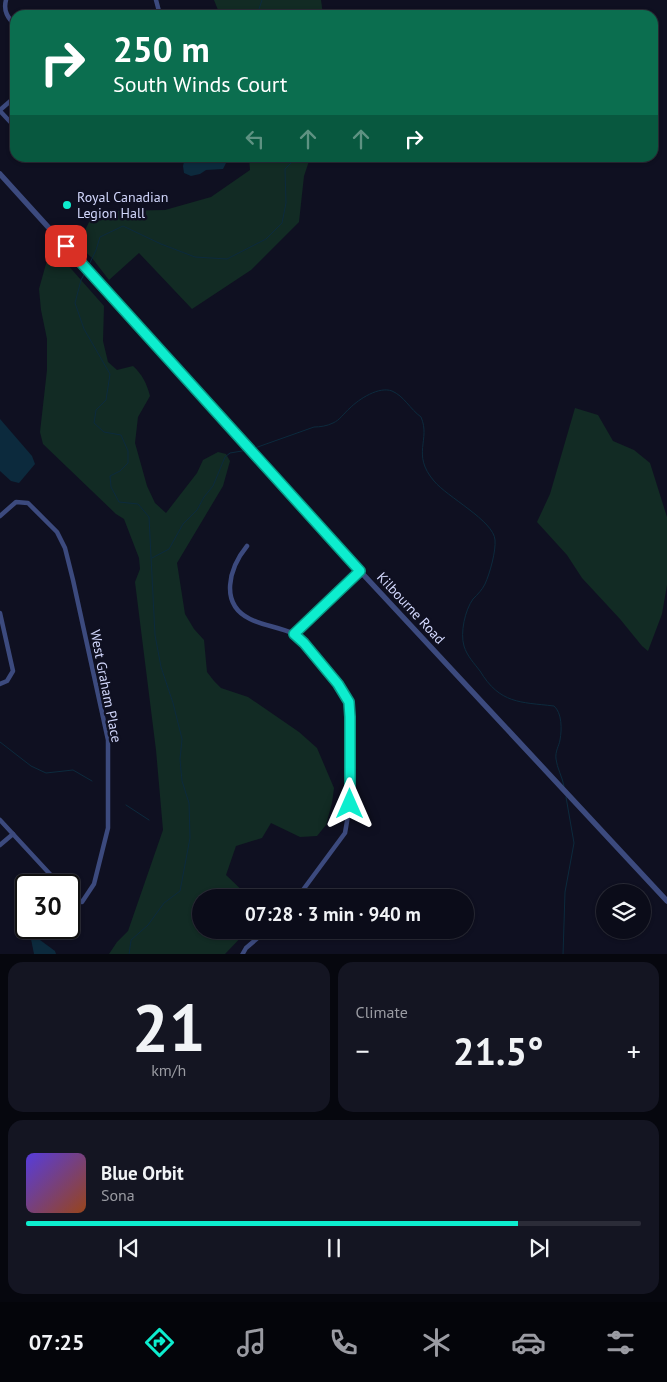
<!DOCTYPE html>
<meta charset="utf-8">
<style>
:root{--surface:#0b0c19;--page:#141522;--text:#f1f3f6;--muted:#9a9ba2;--line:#2b2c38;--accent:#0dedce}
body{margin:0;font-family:"PT Sans",sans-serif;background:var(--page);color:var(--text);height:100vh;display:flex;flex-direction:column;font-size:19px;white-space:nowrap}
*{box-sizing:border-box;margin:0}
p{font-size:16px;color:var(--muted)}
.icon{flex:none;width:28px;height:28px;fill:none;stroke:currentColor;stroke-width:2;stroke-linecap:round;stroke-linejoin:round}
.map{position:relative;height:954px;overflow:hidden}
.drawer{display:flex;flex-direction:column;gap:8px;padding:8px;background:#06070e;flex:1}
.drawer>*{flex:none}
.banner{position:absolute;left:10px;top:10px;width:648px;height:152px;border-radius:15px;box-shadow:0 1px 4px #0004,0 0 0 1px var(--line);background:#0b6e4f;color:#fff;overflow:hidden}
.tools{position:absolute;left:596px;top:884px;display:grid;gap:10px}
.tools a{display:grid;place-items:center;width:55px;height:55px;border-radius:50%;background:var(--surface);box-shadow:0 1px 4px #0004,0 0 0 1px var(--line);font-size:25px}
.speed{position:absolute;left:15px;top:874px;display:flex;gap:10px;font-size:25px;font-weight:700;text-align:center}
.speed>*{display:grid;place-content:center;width:65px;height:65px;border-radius:50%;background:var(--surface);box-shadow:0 1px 4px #0004,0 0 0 1px var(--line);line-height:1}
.speed .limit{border:2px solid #111;border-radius:8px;background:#fff;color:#111}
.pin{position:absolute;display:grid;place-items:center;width:42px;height:42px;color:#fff;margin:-21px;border-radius:10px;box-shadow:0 2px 8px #0006}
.me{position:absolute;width:55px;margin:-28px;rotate:0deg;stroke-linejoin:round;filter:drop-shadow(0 0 4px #0008)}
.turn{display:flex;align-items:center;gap:18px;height:105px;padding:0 20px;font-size:22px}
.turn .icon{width:65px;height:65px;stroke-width:2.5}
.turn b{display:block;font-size:35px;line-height:42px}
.lanes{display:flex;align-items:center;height:48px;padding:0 20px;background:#0003;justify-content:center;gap:25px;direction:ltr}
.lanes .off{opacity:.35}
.big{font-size:38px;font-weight:800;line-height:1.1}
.drawer .tile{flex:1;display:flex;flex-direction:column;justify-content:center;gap:8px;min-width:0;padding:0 18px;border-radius:15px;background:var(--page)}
.drawer .dial{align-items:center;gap:0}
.dial b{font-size:65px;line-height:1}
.song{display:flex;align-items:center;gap:15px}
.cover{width:60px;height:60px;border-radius:8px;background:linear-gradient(135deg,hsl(250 70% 55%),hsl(20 70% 35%))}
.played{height:5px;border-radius:2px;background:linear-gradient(90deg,var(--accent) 80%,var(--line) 80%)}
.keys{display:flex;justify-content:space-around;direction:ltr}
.heat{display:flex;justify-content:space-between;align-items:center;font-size:28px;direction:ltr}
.drawer .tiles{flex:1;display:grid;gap:8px;grid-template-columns:1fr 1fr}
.tile:last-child{grid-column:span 2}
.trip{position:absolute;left:192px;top:889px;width:282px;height:50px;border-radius:25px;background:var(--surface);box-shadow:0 1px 4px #0004,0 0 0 1px var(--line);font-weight:800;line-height:50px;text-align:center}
.menu{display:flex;height:80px;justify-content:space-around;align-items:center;background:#04050a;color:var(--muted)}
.menu .icon{width:35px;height:35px}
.menu .active{color:var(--accent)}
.menu b{font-size:22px;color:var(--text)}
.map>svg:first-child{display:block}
</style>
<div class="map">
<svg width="667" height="955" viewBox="0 0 667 955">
<rect width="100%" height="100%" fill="#0f1021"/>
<!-- green -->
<g fill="#122b24">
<path d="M214,0h107l2,15h-103z"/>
<path d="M249,158h61l-6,18 -5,46 -48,48 -59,39 -53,-56 -30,27 -17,-22 -14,-13 12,-25 23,-9 52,-1 46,-13 39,-27z"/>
<path d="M51,246l53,60 -1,35 5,21 9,8 16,-4c9,8 14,18 17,30l-12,21 -3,26 12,43 8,17 11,10 31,-40 6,-13 15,-8 8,2 4,7 -7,25 -46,77 8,51 9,15 10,11 3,32 7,9 7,7 27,9 51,35 18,16 17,40 -2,15 -6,22 -9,11 -17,1 -29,-14 -9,15 -26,8 -10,29 23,22 -48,1v32h47l-23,24h-116l8,-12 11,-11 35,-101 -7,-80 -21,-168 5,-13 -1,-11 -15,-39 -8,-5 -73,-70 -3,-12 7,-62v-31l-6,-29 -2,-21z"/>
<path d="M575,408l23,7 15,26 21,9 16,13 17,54v68l-5,29 -14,37 -6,-5 -22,-27 -38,-41 -15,-23 -30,-33 13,-28z"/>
</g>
<!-- water -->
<g fill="#0c2a3d">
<path d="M185,158h41v5l-3,6 -17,1 -6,4 -9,2 -7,-3 -1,-7z"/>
<path d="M0,419l32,37 3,8 -16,19 -8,-2 -11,-10z"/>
<path d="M31,939l9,1 15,11 1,3h-22z"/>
</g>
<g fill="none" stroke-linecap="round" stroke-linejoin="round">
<!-- stream -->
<g stroke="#0c2a3d" stroke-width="1">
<path d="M257,15l5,-15"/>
<path d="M88,267l8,-17 4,-13 23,-11 38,18 34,13 32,2 39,-20 16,-16 4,-20 -1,-34 11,-11"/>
<path d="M85,273l-4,7 -6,23 9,26 26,45 -4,26 -10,10 -2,13 10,9 17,3 7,16v12l-8,8 -10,5 1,11 8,15 19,2 11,13 6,118 6,32 12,36 9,36 -2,20 2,22 7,22 1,35 -10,53 -16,12 -16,22 -17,15 -2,15"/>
<path d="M252,449l62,-22c6,0 13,-1 19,-4 7,-3 11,-10 17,-15 9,-9 29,-22 42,-17 12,5 18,18 29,26 10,23 -10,37 13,64 13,16 60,40 61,59 1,11 -5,33 -10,44 -3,6 -7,10 -12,15 -8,11 -13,34 -9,47 3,10 10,17 16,25 20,33 40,31 74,35 8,7 8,23 6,34 -1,6 -5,11 -4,19 1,9 6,17 8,27"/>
<path d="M152,558l17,-9 14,-25 14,-14 7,-13 9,-11 12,-29 5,-4 18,-3"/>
<path d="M0,742l31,24 15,7 27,-3 19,11"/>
<path d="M126,805l23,15"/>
<path d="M563,955l2,-63 9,-49 -8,-46"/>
</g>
<!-- minor -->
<g stroke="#3c4a7e" stroke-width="4.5">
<path d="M6,0c-3,11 2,18 9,25"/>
<path d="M156,0l4,15"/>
<path d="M0,110l15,-13"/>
<path d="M0,111l15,16"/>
<path d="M0,516l16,-14 12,1 29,29 8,16 8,32 35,160v88l-14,56 -12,18 -13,-8"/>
<path d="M247,546c-18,22 -28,58 3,73 14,7 30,8 44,15l66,-63"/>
<path d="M0,613l13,58 -6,10 -7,3"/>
<path d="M294,634l9,9 41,49 5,9 2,16 -1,87 -5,29 -48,65"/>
<path d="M0,820l60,65"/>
<path d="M0,845l13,-11"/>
<path d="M242,955l4,-7 21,-18"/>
</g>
<!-- tertiary -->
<path stroke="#3c4a7e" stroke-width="5.5" d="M0,174l360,397 307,330"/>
</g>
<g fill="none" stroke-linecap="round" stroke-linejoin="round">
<defs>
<path id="route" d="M66,246l294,325 -66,63 10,9 34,41 11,18 1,15v87"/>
</defs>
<!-- route casing -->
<use href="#route" stroke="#089a86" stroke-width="12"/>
<!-- route -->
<use href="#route" stroke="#0dedce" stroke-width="9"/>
</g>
<!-- markers -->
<circle fill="#0dedce" stroke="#0f1021" stroke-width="2" cx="67" cy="205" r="5"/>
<g text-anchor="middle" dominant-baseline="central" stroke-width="5" stroke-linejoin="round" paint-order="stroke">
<!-- poi labels -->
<g font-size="14" fill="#d2d7fc" stroke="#0f1021" text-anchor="start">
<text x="77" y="197">Royal Canadian<tspan x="77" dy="16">Legion Hall</tspan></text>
</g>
<!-- street labels -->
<g font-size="14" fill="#d2d7fc" stroke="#0f1021">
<text transform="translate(411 608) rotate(47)">Kilbourne Road</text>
<text transform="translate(106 686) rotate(79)">West Graham Place</text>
</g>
</g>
</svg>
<div class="tools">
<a><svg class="icon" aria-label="layers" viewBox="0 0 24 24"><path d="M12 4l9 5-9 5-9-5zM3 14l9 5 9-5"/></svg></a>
</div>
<div class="speed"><div class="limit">30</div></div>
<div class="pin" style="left:66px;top:246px;background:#d93025"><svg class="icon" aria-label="arrive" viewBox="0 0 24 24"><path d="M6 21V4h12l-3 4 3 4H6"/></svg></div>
<svg class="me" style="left:350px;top:804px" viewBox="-20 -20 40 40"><path d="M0-17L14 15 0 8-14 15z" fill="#0dedce" stroke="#fff" stroke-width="4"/></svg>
<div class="trip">07:28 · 3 min · 940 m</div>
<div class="banner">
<div class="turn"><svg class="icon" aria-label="right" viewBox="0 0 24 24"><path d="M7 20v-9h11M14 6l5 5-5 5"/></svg><div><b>250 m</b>South Winds Court</div></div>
<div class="lanes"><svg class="icon off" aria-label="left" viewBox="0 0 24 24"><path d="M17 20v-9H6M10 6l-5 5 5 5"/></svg><svg class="icon off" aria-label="ahead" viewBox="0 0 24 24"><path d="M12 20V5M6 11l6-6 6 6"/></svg><svg class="icon off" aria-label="ahead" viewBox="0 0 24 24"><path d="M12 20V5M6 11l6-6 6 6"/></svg><svg class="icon" aria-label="right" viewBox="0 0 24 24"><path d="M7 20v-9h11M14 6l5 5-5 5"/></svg></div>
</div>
</div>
<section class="drawer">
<div class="tiles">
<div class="tile dial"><b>21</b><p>km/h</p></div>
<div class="tile"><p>Climate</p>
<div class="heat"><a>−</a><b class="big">21.5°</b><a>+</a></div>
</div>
<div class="tile">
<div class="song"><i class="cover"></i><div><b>Blue Orbit</b><p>Sona</p></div></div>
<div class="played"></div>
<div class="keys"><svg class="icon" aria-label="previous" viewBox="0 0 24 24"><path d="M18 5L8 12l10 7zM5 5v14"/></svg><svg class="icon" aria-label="pause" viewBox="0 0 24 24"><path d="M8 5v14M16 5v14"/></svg><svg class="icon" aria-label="next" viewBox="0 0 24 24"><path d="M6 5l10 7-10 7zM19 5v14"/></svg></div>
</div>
</div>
</section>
<nav class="menu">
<b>07:25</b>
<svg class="icon active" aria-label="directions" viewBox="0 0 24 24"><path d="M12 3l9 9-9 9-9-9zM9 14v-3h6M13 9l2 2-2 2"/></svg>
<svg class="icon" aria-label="music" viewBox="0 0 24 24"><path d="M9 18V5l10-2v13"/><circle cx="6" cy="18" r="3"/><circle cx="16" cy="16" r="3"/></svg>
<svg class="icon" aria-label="phone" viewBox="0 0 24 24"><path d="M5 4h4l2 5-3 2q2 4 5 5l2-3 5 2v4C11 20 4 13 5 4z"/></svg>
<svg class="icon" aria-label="climate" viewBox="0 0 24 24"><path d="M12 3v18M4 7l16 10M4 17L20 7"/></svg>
<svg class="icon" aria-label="car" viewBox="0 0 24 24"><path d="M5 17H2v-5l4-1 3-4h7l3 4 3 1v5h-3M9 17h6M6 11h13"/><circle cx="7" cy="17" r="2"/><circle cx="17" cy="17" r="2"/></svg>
<svg class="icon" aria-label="filters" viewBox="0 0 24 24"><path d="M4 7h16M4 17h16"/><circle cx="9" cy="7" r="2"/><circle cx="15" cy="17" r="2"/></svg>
</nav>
